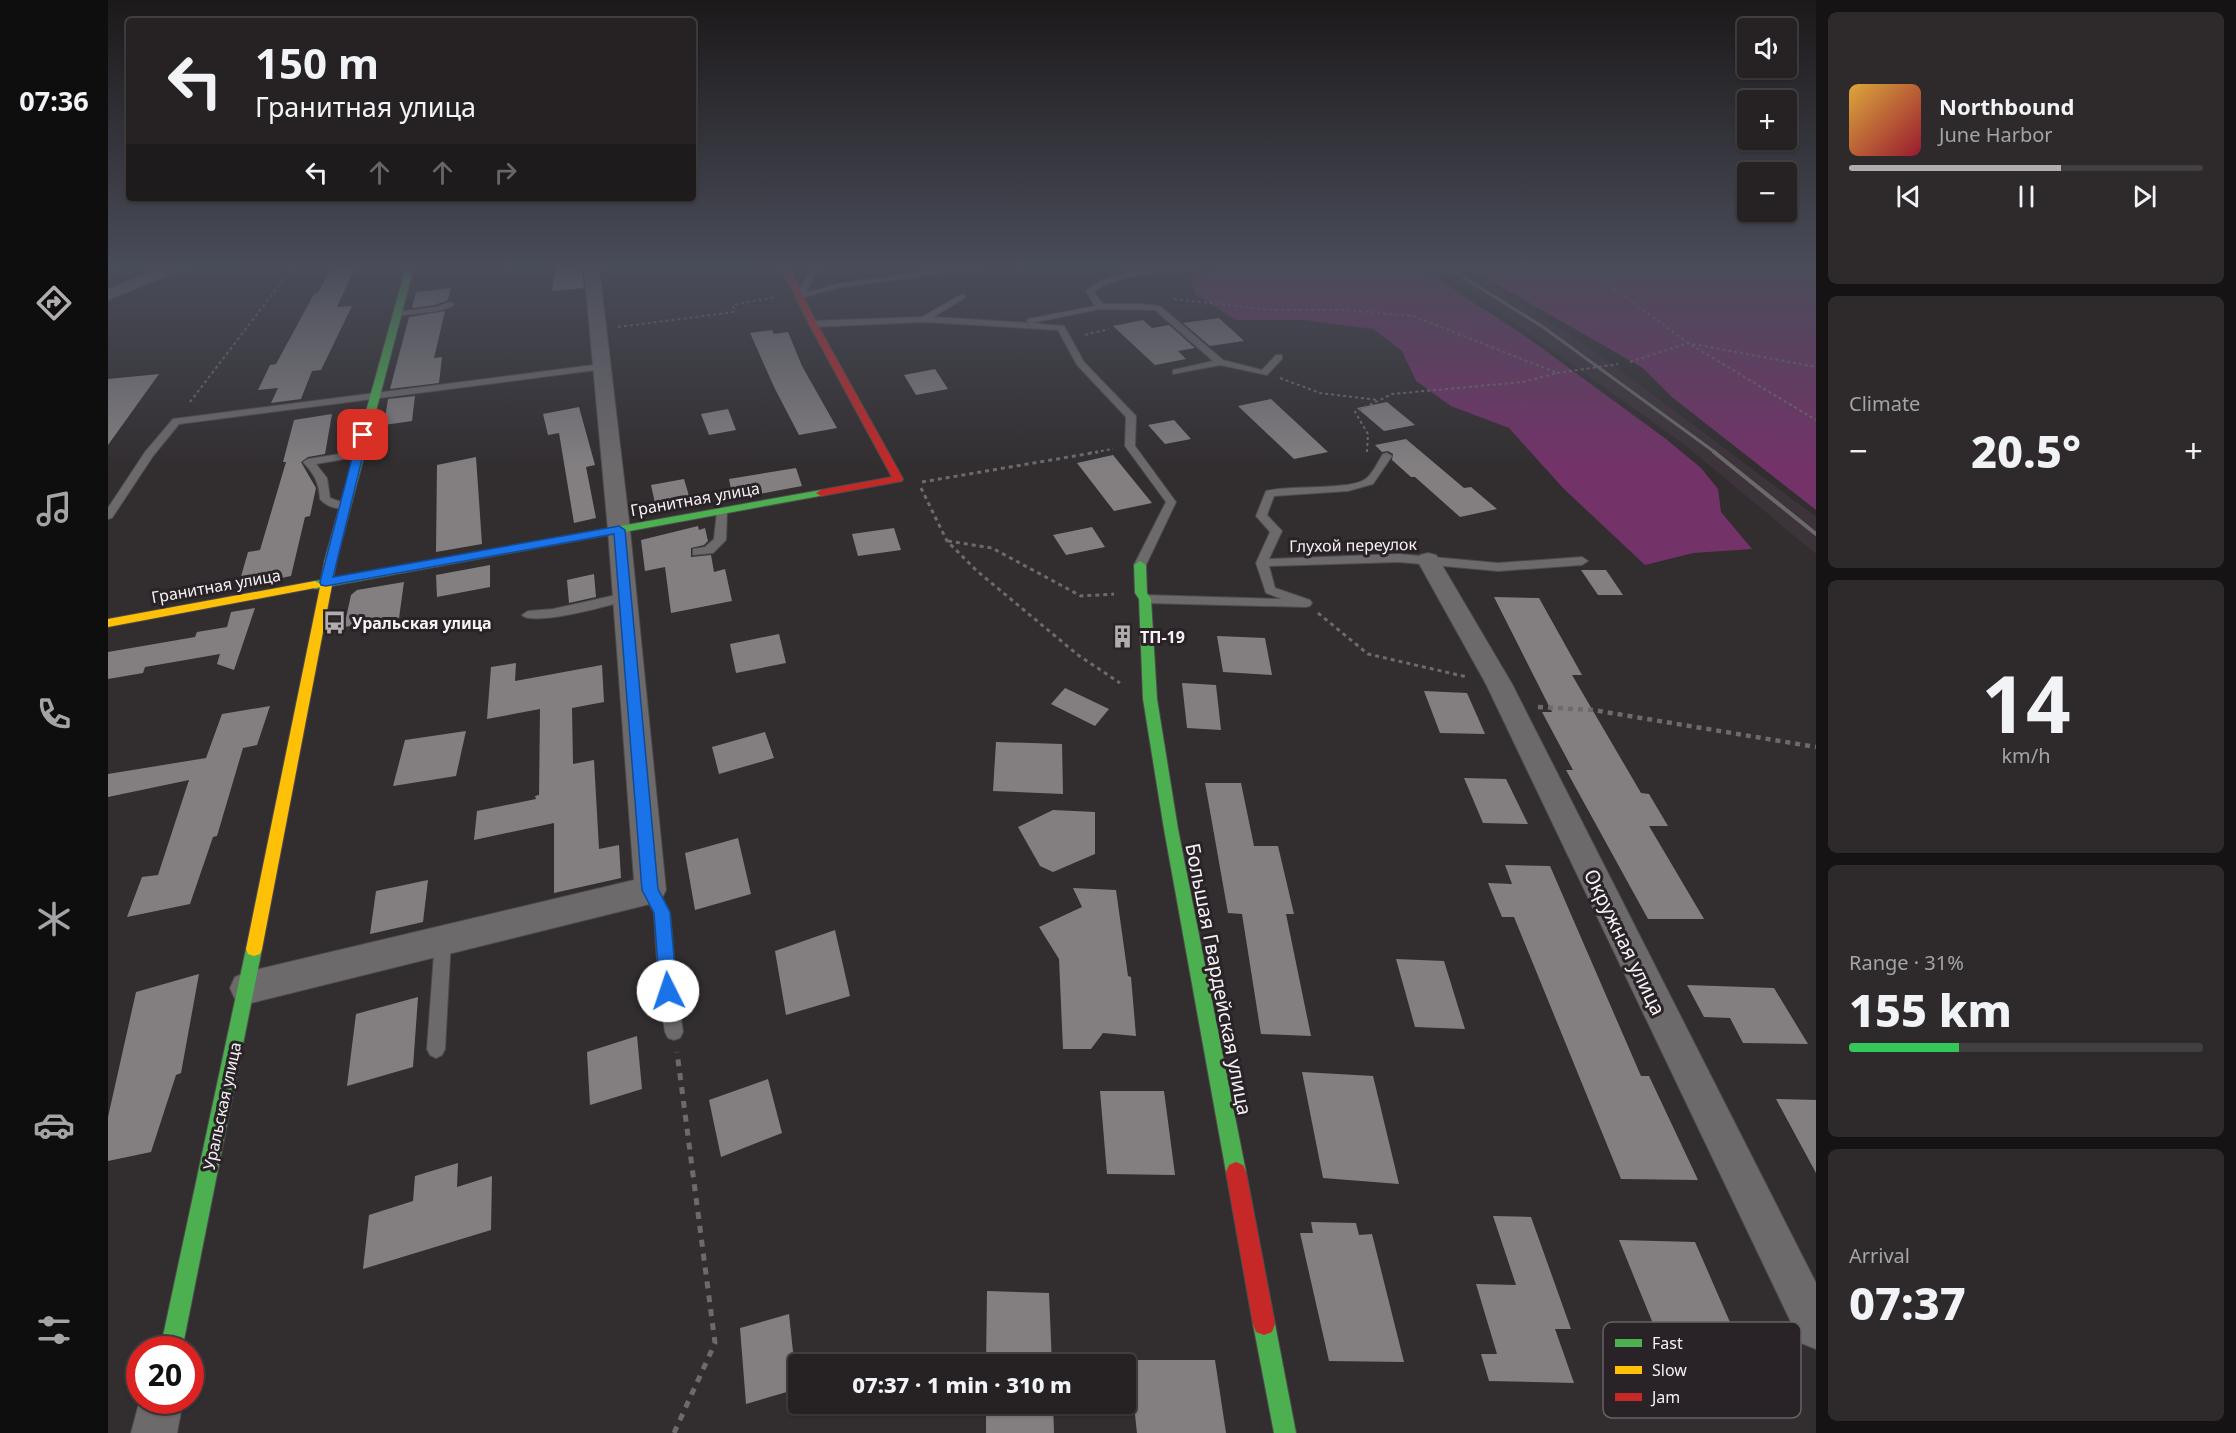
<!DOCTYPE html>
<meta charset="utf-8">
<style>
:root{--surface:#262224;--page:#2e2a2c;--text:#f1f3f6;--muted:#a4a4a6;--line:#423f41;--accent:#b1adaf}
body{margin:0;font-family:"Noto Sans",sans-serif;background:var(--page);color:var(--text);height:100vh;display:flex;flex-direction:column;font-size:22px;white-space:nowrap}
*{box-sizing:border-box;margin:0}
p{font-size:20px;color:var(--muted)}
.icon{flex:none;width:33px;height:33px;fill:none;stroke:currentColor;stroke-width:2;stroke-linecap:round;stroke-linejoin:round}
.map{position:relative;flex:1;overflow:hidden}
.details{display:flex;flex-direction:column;gap:12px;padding:12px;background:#151314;width:420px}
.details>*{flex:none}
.guide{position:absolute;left:18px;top:18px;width:570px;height:183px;border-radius:6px;box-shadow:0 2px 4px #0004,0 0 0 2px var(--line);background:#262224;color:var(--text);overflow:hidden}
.tools{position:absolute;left:1629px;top:18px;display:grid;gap:12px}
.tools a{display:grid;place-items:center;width:60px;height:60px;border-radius:6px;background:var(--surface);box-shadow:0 2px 4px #0004,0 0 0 2px var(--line);font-size:30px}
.speed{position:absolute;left:18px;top:1336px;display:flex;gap:12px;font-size:30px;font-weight:700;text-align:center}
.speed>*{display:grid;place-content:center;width:78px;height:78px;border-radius:50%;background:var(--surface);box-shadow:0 2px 4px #0004,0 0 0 2px var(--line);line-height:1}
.speed .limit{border:9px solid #d22;background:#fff;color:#111}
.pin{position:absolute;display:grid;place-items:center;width:51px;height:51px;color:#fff;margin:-26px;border-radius:12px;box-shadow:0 3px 9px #0006}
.me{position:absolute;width:66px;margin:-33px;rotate:356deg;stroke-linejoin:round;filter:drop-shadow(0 0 4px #0008)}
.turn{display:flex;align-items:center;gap:21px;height:126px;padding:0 30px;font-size:27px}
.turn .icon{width:78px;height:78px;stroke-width:2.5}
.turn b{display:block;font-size:42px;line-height:51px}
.lanes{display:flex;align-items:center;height:57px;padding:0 30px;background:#0003;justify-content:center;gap:30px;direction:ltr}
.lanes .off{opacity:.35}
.big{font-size:45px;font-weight:800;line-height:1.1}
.details .widget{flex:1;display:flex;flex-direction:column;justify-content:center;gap:9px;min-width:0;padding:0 21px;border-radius:9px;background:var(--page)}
.details .dial{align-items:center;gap:0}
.dial b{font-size:78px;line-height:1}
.song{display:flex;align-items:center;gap:18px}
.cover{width:72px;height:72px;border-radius:9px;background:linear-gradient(135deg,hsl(40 70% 55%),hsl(350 70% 35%))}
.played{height:6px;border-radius:3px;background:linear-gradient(90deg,var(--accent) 60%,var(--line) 60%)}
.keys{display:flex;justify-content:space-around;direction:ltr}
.heat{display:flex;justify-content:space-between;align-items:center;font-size:33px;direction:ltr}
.charge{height:9px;border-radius:4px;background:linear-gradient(90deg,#34c759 31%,var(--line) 0)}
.trip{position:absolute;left:680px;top:1354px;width:348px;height:60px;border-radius:6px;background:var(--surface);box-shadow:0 2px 4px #0004,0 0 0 2px var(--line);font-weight:800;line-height:60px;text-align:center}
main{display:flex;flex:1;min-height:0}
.tab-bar{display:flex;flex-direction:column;width:108px;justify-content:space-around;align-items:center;background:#0f0e0e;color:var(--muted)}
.tab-bar .icon{width:42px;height:42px}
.tab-bar .active{color:var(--accent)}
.tab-bar b{font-size:27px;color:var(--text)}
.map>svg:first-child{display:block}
</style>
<main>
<nav class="tab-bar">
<b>07:36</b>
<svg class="icon active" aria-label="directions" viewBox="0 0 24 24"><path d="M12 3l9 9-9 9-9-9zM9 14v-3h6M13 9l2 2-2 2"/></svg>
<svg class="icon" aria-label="music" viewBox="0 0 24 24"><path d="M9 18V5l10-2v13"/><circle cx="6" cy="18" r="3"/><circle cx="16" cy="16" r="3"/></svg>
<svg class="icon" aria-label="phone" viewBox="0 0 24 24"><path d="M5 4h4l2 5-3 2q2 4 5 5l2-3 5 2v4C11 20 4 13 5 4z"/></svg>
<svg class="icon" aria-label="climate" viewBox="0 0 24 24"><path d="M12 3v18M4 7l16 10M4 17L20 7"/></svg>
<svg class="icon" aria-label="car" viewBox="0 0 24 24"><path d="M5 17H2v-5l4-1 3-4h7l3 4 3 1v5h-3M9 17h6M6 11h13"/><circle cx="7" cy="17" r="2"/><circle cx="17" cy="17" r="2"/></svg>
<svg class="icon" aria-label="filters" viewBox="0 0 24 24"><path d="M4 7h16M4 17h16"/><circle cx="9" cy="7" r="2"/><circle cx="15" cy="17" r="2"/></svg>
</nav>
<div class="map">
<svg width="1708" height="1433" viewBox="0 0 1708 1433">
<rect width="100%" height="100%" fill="#322e30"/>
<!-- built -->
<path fill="#3d333a" d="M1320,267h38l130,85 220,165v37l-131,-109 -203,-145z"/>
<!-- forest -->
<g fill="#733369">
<path d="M1139,267l44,2 -2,-2h130l105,68 142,104 35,29 17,21 3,23 31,37 -59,4 -48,12 -82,-77 -54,-60 -58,-22 -35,-25 -14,-30 -29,-22 -69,-9h-69l-41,-27 -4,-18z"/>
<path d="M1358,267h350v243l-144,-113 -29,-29z"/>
</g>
<!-- building -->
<g fill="#837f81">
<path d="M447,267h27l2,21 -32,3z"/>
<path d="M247,268l-18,39 15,-1 -31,64 -9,1 -11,28 -30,4 7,-15 -20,2 12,-25 6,-1 38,-70 4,-1 12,-23z"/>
<path d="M343,288l-3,12 -13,5 -23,3 4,-16z"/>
<path d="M337,311l-11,47 8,-1 -3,26 -49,6 19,-72z"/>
<path d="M1111,318l25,23 -34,5 -27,-23z"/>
<path d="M1035,320l9,8 17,-3 26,23 -17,3 8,8 -31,6 -42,-39z"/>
<path d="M664,330l2,4 14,-2 14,34 35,62 -38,7 -24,-46 -25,-56z"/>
<path d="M827,369l13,20 -32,6 -12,-20z"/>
<path d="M51,374l-51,71v-66z"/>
<path d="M307,396l-3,25 -28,4 4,-26z"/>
<path d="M1163,399l57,53 -34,7 -56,-53z"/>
<path d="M1279,402l28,23 -31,6 -27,-23z"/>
<path d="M471,407l16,58 -9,2 10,51 -22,5 -15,-90 -11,2 -5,-21z"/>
<path d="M620,409l8,21 -27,5 -8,-21z"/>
<path d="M224,414l-7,40 -17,3 -7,5 15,26 -6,28 -5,1 -14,59 -53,11 10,-35 12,-2 26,-88h-3l11,-42z"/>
<path d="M1066,420l17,19 -26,5 -17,-19z"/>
<path d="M1298,439l58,49 7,-1 26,22 -37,8 -45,-40h-4l-19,-17 1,-6 -5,-3 -6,1 -7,-7z"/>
<path d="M1005,455l39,48 -38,8 -37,-48z"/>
<path d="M368,457l6,87 -46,8 1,-87z"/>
<path d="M688,468l6,18 -69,13 -4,-20z"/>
<path d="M576,479l8,27 -35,6 -6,-27z"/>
<path d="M590,526l1,4 6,-2 3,13 -4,4 -13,3v9l20,-2 3,17 11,-3 7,32 -61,12 -6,-46 -20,4 -4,-31z"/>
<path d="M984,527l13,20 -39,8 -13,-20z"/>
<path d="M786,528l7,22 -43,6 -6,-22z"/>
<path d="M382,565v22l-53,10 -1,-22z"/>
<path d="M1473,570h25l17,25h-25z"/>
<path d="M486,574l2,23 -27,6 -2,-23z"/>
<path d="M296,582l-5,36 -55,9 7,-32 6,-5z"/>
<path d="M1386,597l45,1 43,77h-10l69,118 8,1 19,32h-19l55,93h-56l-82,-149h7l-31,-58h10z"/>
<path d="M147,608l-21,62 -17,-6 3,-10 -75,13 -2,6 -35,6v-27l87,-15 2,-5 30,-5 4,-15z"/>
<path d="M671,634l7,29 -50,10 -6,-29z"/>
<path d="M1109,636l48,2 7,37 -49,-3z"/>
<path d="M408,663l-1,18 87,-16 2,37 -32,6 1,56 21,-4 5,89 20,-4 2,33 -67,15v-70l-80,17 3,-29 59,-12 -1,-3 4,-1 1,-86 -53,10 4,-52z"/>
<path d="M1074,683l34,2 5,45 -34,-2z"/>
<path d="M957,688l44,21 -14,17 -44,-22z"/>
<path d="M1316,691l43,2 18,41 -45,-1z"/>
<path d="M162,706l-13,39 -14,3 -26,88 -4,1 -23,67 -63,13 15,-40 16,-2 31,-95 -81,17v-23l98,-16 16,-44z"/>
<path d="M358,731l-10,45 -63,10 12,-46z"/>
<path d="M657,732l9,26 -55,16 -7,-27z"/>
<path d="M888,742l66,2 1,50 -70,-3z"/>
<path d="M1356,778l42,1 22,45 -45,-1z"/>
<path d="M1097,783h36l13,63h24l16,68h-8l25,122 -50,-2 -19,-120 -14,-1z"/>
<path d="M945,810l42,2v42l-42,18 -13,-6 -22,-39z"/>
<path d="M630,838l13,56 -56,16 -10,-57z"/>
<path d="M1397,865l45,1 91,210h8l49,104 -77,-1 -107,-262h-12l-14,-34 24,1z"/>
<path d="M320,880l-5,42 -53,12 6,-43z"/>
<path d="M965,888l43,2 12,86 3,1 5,59 -33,-3 -12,16h-28l-4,-90 -20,-32 43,-20z"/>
<path d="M727,930l15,66 -64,19 -11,-64z"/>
<path d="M1288,959l48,2 21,68 -50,-2z"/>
<path d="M91,974l-18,99 -5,2 -25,77 -43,9v-44l28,-125z"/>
<path d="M1579,985l87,3 34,56 -65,-1 -13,-25 -26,-1z"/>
<path d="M310,997l-5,70 -66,19 9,-72z"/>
<path d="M529,1036l5,53 -52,16 -3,-53z"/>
<path d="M1194,1072l71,4 26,108 -76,-6z"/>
<path d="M660,1079l14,54 -61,24 -12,-57z"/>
<path d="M992,1091h64l11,84 -68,-1z"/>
<path d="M1668,1099l40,1v73z"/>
<path d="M350,1163l-1,24 35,-11 -1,54 -128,39 6,-54 44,-14 2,-25z"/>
<path d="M1385,1216l38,1 40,112h-16l19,54 -85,-2 -8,-27h16l-21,-70 40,1z"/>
<path d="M1203,1222l45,1 3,12 13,-1 32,128 -75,-1 -29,-128h13z"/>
<path d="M1511,1240l76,2 38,87 -79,-3z"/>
<path d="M879,1291l62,2 3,72h-66z"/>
<path d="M681,1314l8,75 -51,15 -6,-76z"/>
<path d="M1021,1360h86l11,73h-89z"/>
<path d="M878,1404h67l1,29h-68z"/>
</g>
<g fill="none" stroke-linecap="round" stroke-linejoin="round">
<defs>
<g id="lane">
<path d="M0,267h7l-7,3z"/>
<path d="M703,267h8l-13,26 30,-9 125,-17h18l-4,2 -138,19 -40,11 -1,-2z"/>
<path d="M1069,267h18l-70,11 -23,8 -8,6 9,12h37l20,2 63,54 39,10 14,-15h6v4l-15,16 -47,-10 -47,9v-4l40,-9 -58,-51 -55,-1 -69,14 33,3 20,36 52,54 -1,30 41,56 -30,63 -6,4 -6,-4 32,-63 -41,-56 1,-29 -49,-52 -19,-35 -134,-8 -111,5 -4,-3 4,-3 109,-4 40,-23 4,2 -1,2 -32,19 98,6 -4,-2 1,-2 67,-13 -9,-15c23,-22 62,-21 91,-24z"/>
<path d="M342,302l4,2 -1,2 -15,5 -41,5 -4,-2 4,-2 39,-5z"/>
<path d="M493,364l5,3 -2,2 -425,55 -26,32 -41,62 -4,1v-11l37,-56 28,-33z"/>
<path d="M250,451l5,3 -1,2 -46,8 11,14 3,20 20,7c-9,7 -23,2 -30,-6 -1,-17 -6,-25 -17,-37l5,-3z"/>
<path d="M1279,453l5,3 -19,28 -25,7 -74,5 -7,19 15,16 -13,28 130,-5 99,9 84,-6 6,4 -6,4 -84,6 -99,-9 -130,4 6,22 35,12 2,3 -2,3 -4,1 -161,-4 -6,-4 6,-4 137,4 -16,-6 -10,-30 14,-31 -14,-16 10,-25c24,-6 81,-1 98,-11 8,-4 14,-19 19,-26z"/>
<path d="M614,508l5,3 -1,29 -13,13 -20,2v-6l12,-2 9,-8 3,-28z"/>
<path d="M517,593l4,1 2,3 -2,3c-18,5 -96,27 -107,15l6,-4 25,-2z"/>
<path d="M542,883l6,2 14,28 7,78 6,41 -3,6 -6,2 -6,-2 -3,-6 -6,-41 -5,-78 -12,-23 2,-5z"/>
<path d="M335,933l6,2 2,5 -6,109 -3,6 -6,3 -6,-3 -3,-6 8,-109 2,-5z"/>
</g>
<g id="street">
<path d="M56,267h20l-3,3 -73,30v-11z"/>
<path d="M476,267h15l31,263 36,360 -5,10 -11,4 -403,100 -12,-5 -5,-11 5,-11 12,-5 387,-92 -26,-350z"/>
<path d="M1320,553l8,2 3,5 73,124 304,599v66l-15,-6 -315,-659 -69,-124 3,-5z"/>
<path d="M32,1399v2h43l-6,32h-46z"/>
</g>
<g id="fast">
<path d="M298,267h8l-77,292 -6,4 -6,-4z"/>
<path d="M713,490l5,3 -1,2 -510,94 -6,-4 6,-4z"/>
<path d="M1032,561l6,4 1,28 4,6 6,100 21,130 68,343 -3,7 -7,3 -7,-3 -3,-7 -62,-343 -21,-130 -4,-100 -4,-6 -1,-28z"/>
<path d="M146,942l6,2 2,5 -80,401h-22l86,-401 2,-5z"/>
<path d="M1156,1313l8,3 3,8 21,109h-22l-21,-109 3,-8z"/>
</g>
<path id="slow" d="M223,555l6,4 -75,390 -2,5 -6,2 -6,-2 -2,-5 74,-362 -212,40v-8l207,-38 5,3 5,-25z"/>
<g id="jam">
<path d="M673,267h8l28,57 86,155 -1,2 -81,15 -5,-3 5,-3 71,-13 -83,-153z"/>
<path d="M1128,1162l7,3 3,7 29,152 -3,8 -8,3 -8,-3 -3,-8 -27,-152 3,-7z"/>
</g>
</defs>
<!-- lane casing -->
<use href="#lane" stroke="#4e4b4d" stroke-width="2"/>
<!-- street casing -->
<use href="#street" stroke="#4e4b4d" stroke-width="2"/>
<!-- fast casing -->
<use href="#fast" stroke="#4e4b4d" stroke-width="2"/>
<!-- slow casing -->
<use href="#slow" stroke="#4e4b4d" stroke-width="2"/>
<!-- jam casing -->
<use href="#jam" stroke="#4e4b4d" stroke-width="2"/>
<!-- path-far3 -->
<g stroke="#6d6a6c" stroke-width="2" stroke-dasharray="3 3" stroke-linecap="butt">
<path d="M1477,267l103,76 128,77"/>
<path d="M230,268l18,-1"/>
<path d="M1066,299l98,11h74l67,6 144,57"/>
<path d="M510,327l116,-15 -1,-7 43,-8"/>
<path d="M977,335l24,-6"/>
<path d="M1522,362l58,-19 128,24"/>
<path d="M1172,378l40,15 58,7"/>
<path d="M82,402l103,-135"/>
<path d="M1259,452l1,-18 -13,-22 37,-18 131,-12 34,-9"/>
<path d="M981,453l24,-4"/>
</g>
<!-- path-far2 -->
<g stroke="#6d6a6c" stroke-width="3" stroke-dasharray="4 4" stroke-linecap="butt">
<path d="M814,482l176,-30"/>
<path d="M813,488l26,53 30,30 101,84 42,28"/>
<path d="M840,541l44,7 89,48 33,-2"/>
<path d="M1210,613l50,41 99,23"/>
</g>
<!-- path-far1 -->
<path stroke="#6d6a6c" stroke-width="4.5" stroke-dasharray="5 5" stroke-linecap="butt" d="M1430,707l55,3 223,37"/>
<!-- path -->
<path stroke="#6d6a6c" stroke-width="5" stroke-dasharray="7 7" stroke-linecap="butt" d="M566,1433l41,-90 -38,-291"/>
<!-- lane -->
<use href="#lane" fill="#6d6a6c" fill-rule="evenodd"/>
<!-- street -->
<use href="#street" fill="#6d6a6c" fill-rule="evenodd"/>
<!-- fast -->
<use href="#fast" fill="#4caf50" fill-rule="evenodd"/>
<!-- slow -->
<use href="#slow" fill="#ffc107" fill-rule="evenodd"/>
<!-- jam -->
<use href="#jam" fill="#c62828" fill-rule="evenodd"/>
<!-- rail-far1 -->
<path stroke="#6b696a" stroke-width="3" d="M1339,267l96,60 173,126"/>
<!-- rail -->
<path stroke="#6b696a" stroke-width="4" d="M1606,452l102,82"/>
<!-- path-bridge -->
<path stroke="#6d6a6c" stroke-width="2" stroke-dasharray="3 3" stroke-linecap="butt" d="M1449,373l61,-9"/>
</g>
<!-- sky -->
<linearGradient id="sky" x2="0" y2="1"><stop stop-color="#1c191a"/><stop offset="0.57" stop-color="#494c59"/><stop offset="1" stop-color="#494c59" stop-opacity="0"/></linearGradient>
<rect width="1708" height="467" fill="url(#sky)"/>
<!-- route -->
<path fill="#1a73e8" stroke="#114b97" stroke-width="1.5" d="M255,432l5,3 -35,142 286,-51 6,4 33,359 12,23 7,79 -3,5 -6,3 -6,-3 -2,-5 -6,-78 -12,-23 -28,-356 -288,52 -5,-1 -1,-3 38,-147z"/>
<!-- icons -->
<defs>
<symbol id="bus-bare" viewBox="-9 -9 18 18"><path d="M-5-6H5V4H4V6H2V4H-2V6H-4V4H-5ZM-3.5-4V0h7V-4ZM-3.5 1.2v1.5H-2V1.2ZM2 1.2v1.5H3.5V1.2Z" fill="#b1adaf" stroke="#292328" stroke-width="2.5" paint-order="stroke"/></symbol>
<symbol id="building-bare" viewBox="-9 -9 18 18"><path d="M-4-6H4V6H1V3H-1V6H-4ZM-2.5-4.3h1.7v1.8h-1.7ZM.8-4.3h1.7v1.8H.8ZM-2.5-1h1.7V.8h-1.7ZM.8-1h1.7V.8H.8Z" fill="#b1adaf" stroke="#292328" stroke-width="2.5" paint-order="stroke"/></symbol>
</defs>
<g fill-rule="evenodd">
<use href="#bus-bare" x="210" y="606" width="33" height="33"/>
<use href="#building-bare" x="998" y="620" width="33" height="33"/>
</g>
<g text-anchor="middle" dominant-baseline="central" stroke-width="6" stroke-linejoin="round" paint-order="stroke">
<!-- street labels -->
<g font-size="16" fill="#f5f1f4" stroke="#292328">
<text transform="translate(587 499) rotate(-10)">Гранитная улица</text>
<text transform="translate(1245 545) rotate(-1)">Глухой переулок</text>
<text transform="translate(108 586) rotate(-10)">Гранитная улица</text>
<text transform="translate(114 1106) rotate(-78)">Уральская улица</text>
</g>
<!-- poi labels -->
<g font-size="16" font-weight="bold" fill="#f5f1f4" stroke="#292328" text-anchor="start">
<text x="244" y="623">Уральская улица</text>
<text x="1032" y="637">ТП-19</text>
</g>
<!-- near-street labels -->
<g font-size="20" fill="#f5f1f4" stroke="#292328">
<text transform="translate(1517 942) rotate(64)">Окружная улица</text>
<text transform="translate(1111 979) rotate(79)">Большая Гвардейская улица</text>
</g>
</g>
<!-- legend -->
<rect x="1495" y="1322" width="198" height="96" rx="9" fill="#292328" stroke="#666165" stroke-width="1.5"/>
<rect x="1507" y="1339" width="27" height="8" fill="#4caf50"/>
<rect x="1507" y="1366" width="27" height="8" fill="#ffc107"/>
<rect x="1507" y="1393" width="27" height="8" fill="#c62828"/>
<g font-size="16" fill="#f5f1f4">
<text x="1544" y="1349">Fast</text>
<text x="1544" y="1376">Slow</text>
<text x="1544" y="1403">Jam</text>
</g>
</svg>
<div class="tools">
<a><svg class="icon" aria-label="sound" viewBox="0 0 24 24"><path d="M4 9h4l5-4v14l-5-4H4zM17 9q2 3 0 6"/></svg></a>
<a>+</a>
<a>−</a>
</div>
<div class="speed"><div class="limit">20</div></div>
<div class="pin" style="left:255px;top:435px;background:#d93025"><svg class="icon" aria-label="arrive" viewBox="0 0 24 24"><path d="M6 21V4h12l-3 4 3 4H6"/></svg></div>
<svg class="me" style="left:560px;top:991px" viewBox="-20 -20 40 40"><circle r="19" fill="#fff"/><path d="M0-13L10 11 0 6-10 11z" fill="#1a73e8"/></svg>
<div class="trip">07:37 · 1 min · 310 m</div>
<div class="guide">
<div class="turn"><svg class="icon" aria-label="left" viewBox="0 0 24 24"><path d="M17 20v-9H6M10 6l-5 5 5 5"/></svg><div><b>150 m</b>Гранитная улица</div></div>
<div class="lanes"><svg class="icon" aria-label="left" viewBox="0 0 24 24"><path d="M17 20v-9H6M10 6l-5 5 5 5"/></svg><svg class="icon off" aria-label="ahead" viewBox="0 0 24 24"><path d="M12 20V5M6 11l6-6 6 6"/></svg><svg class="icon off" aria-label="ahead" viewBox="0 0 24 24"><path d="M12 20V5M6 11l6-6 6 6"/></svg><svg class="icon off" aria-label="right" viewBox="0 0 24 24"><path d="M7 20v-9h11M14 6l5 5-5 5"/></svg></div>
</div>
</div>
<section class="details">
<div class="widget">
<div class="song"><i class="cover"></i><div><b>Northbound</b><p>June Harbor</p></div></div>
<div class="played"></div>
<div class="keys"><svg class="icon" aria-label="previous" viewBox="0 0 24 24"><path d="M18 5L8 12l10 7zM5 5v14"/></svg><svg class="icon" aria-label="pause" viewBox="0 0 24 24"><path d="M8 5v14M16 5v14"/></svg><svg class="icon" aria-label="next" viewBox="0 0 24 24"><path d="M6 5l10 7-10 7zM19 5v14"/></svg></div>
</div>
<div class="widget"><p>Climate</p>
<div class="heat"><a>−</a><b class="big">20.5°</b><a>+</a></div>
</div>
<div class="widget dial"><b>14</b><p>km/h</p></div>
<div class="widget"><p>Range · 31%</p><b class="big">155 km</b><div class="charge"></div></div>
<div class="widget"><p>Arrival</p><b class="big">07:37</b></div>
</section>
</main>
